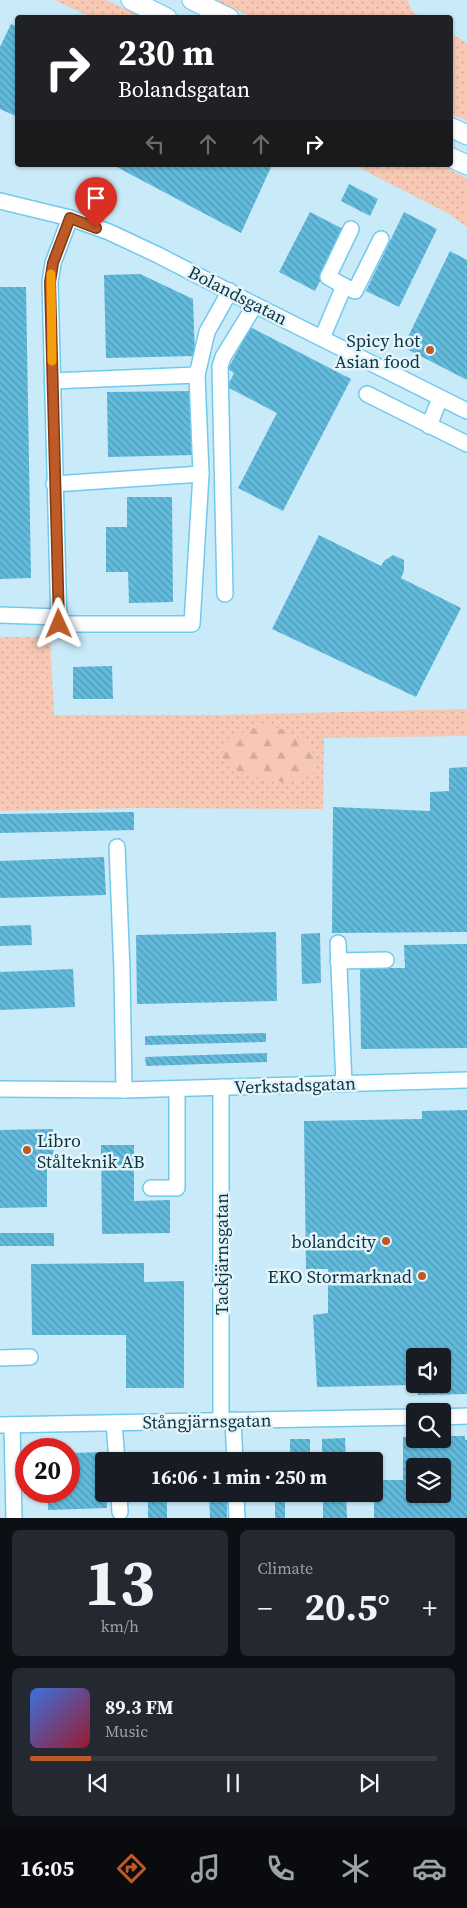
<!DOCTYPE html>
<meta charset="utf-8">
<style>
:root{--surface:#171b24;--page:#242831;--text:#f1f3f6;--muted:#9ea1a6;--line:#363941;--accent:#be5a26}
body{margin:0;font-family:"Source Serif 4",serif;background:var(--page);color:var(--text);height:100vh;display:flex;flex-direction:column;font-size:19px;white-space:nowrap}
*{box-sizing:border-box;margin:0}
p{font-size:16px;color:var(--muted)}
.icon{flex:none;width:28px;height:28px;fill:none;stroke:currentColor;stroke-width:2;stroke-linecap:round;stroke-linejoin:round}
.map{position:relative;height:1518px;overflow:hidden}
.drawer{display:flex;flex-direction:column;gap:12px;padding:12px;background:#0d0f14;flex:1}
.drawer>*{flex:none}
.hud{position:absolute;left:15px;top:15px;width:438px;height:152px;border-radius:5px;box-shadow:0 1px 4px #0004;background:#202124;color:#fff;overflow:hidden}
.tools{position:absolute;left:406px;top:1348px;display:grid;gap:10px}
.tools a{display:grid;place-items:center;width:45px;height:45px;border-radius:5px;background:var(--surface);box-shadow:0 1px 4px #0004;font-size:25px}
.speed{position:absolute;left:15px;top:1438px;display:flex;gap:10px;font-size:25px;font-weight:700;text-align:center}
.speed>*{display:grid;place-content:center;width:65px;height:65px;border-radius:50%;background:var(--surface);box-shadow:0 1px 4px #0004;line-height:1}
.speed .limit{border:8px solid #d22;background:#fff;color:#111}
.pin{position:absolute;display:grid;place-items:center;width:42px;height:42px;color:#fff;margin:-51px -21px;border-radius:50% 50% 50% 0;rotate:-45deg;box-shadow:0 0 5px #0007}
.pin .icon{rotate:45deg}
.me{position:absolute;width:55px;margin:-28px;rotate:359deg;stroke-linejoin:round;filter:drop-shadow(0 0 4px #0008)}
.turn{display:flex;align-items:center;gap:18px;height:105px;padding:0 20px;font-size:22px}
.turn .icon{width:65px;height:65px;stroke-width:2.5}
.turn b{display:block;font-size:35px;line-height:42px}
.lanes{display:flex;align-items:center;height:48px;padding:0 20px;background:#0003;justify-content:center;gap:25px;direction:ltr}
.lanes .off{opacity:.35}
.big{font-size:38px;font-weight:700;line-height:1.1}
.drawer .tile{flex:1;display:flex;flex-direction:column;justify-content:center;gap:8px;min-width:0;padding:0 18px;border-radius:8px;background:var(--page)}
.drawer .dial{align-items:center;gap:0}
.dial b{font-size:65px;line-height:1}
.song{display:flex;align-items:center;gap:15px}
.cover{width:60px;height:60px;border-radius:8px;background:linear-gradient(135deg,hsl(220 70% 55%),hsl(350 70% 35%))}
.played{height:5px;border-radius:2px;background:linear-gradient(90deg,var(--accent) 15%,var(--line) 15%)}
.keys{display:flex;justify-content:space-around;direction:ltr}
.heat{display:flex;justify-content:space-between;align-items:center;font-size:28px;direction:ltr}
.drawer .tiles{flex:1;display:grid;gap:12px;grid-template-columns:1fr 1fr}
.tile:last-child{grid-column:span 2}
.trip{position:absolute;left:95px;top:1452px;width:288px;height:50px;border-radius:5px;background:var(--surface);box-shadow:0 1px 4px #0004;font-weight:700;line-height:50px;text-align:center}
.dock{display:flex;height:80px;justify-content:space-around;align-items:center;background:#090b0e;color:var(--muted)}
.dock .icon{width:35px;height:35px}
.dock .selected{color:var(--accent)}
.dock b{font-size:22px;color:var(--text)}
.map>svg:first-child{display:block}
</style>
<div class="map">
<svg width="467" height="1518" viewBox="0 0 467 1518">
<defs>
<pattern id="grass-dots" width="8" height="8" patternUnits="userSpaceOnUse" patternTransform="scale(1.25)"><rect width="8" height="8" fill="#f7c8b3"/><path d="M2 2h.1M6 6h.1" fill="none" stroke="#d3ac9b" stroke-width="1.8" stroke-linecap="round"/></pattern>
<pattern id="forest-firs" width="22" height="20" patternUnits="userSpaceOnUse" patternTransform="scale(1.25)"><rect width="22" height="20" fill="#f7c8b3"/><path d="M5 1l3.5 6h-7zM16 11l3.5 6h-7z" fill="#d3ac9b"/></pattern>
<pattern id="building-back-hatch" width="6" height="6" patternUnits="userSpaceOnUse" patternTransform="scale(1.25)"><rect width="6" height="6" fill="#62bbdc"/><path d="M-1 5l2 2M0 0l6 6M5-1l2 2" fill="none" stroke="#4f99b4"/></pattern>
</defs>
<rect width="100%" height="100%" fill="#c9eaf8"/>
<!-- grass -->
<g fill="url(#grass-dots)">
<path d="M54,0h52l36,17h-51z"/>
<path d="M215,0h192l6,13 9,4h-170z"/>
<path d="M450,33l17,10v78l-17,-8z"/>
<path d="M354,165h87l26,13v49l-18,-13z"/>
<path d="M0,637h50l4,78h166l247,-6v27l-143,2 -1,71 -188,-1 -135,3z"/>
</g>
<!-- forest -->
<path fill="url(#forest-firs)" d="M262,725l25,5 20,15 11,15 -6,16 -30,6 -32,-6 -22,-9 -7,-12 8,-17z"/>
<!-- building -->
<g fill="url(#building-back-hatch)" fill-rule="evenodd">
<path d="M11,24l7,3v90l-18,-8v-62z"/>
<path d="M113,165h159l-31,68z"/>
<path d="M349,184l29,15 -8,17 -29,-15z"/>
<path d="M310,212l35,18 -30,61 -36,-19z"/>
<path d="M404,212l33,17 -38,78 -33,-16z"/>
<path d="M450,251l17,9v120l-64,-33z"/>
<path d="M140,274l53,25 2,57 -89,2 -2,-83z"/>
<path d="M0,287h26l5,291 -31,1z"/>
<path d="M250,327l101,52 -68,132 -45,-23 39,-75 -50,-26 7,-14 -6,-4z"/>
<path d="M193,391l1,64 -86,2 -1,-65z"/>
<path d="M127,497h45l1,105 -44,1 -1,-31h-22v-45h21z"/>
<path d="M319,535l62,31 3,-5 9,-6 11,5v11l-3,7 60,30 -45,89 -144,-68z"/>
<path d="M112,666l1,33h-40v-32z"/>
<path d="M467,767v165l-135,1 1,-126 97,4v-19l19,-1v-23z"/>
<path d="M134,812v18l-134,3v-19z"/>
<path d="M104,857l2,38 -106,3v-37z"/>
<path d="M31,925l1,20 -32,1v-20z"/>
<path d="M276,932l1,69 -140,3 -1,-69z"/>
<path d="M320,933l1,50 -19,1 -1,-50z"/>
<path d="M467,944v104l-106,1 -1,-81h45l-1,-23z"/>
<path d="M73,969l2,38 -75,3v-38z"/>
<path d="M266,1033v9l-121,3v-9z"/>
<path d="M267,1053v9l-121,4 -1,-9z"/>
<path d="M467,1110v284l-49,1v-11h24v-28h-27v29l-98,2 -4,-72 15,-2v-44h-22l-2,-148 118,-2v-8z"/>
<path d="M53,1129l1,41h-7v37l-47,1v-78z"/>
<path d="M101,1145h33v56l36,-1v33l-68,1z"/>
<rect x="0" y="1233" width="54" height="13"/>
<path d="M144,1263v19l40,-1v107h-58v-53h-94l-1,-71z"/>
<path d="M415,1436v3h27v-3h23v4h2v78h-93v-38h29v-43zM415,1466h27v28h-27z"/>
<path d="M345,1438l1,23h-24v-22z"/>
<rect x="290" y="1439" width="20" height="22"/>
<path d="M106,1452v9h-2v33h3v14l-59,2v-19h21v-38z"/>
<rect x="148" y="1494" width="19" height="24"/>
<path d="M209,1494h18v24h-17z"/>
<rect x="275" y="1494" width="10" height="24"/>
<path d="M323,1494h23l1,24h-24z"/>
</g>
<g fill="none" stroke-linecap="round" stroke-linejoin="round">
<defs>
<g id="minor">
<path d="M0,201l70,17 39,14 49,23 97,50 212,106"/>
<path d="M70,218l-17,45 -3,19 9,342h133l9,-150 -4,-99"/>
<path d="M344,286l-16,-9 23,-48"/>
<path d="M322,338l22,-52 11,5 26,-52"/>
<path d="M52,381l145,-6 10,-43 23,-41"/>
<path d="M367,394l100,50"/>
<path d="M429,426l11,-28"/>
<path d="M54,484l147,-10"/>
<path d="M225,594l-5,-228 3,-9 32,-52"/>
<path d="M0,615l59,2"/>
<path d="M117,847l5,124 2,119"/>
<path d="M338,943l6,141"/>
<path d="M338,961l48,-1"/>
<path d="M221,1087v333"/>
<path d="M0,1089l124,1 343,-10"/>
<path d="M151,1188h26v-99"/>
<path d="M0,1358l30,-1"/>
<path d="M442,1417l25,-1"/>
<path d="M233,1420l2,41"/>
<path d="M114,1423l3,38"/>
<path d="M0,1425l415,-8"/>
<path d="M12,1425l2,93"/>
<path d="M119,1494l1,18"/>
<path d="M236,1494l1,24"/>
</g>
<g id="major">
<path d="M131,0l36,18"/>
<path d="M192,0l37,18"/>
<path d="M450,127l17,8"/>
<path d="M450,157l17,8"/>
</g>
</defs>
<!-- minor casing -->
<use href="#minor" stroke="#71caec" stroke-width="18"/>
<!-- major casing -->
<use href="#major" stroke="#71caec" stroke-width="21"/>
<!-- minor -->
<use href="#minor" stroke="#fff" stroke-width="15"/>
<!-- major -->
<use href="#major" stroke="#fff" stroke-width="19"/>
</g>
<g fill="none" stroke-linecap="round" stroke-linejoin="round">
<defs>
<path id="route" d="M59,624l-9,-342 3,-19 17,-45 26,10"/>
</defs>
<!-- route casing -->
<use href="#route" stroke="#7c3a19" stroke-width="12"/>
<!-- route -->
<use href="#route" stroke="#be5a26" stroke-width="9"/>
<!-- slow -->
<path stroke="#f59e0b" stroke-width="9" d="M51,274l1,87"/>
</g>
<!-- markers -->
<g fill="#be5a26" stroke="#e4f4fb" stroke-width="2">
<circle cx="430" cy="350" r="5"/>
<circle cx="27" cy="1150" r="5"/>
<circle cx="386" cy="1241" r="5"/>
<circle cx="422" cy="1276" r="5"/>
</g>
<g text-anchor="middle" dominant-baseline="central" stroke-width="5" stroke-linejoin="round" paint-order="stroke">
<!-- street labels -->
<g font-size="18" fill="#0c3441" stroke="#e4f4fb">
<text transform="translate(238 295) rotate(27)">Bolandsgatan</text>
<text transform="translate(295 1085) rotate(-2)">Verkstadsgatan</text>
<text transform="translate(221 1254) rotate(-90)">Tackjärnsgatan</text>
<text transform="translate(207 1421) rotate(-1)">Stångjärnsgatan</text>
</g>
<!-- poi labels -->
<g font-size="18" fill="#0c3441" stroke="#e4f4fb" text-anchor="end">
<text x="420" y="340">Spicy hot<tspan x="420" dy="21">Asian food</tspan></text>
<text x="37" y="1140" text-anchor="start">Libro<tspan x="37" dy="21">Stålteknik AB</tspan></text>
<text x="376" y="1241">bolandcity</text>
<text x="412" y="1276">EKO Stormarknad</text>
</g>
</g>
</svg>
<div class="tools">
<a><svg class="icon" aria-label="sound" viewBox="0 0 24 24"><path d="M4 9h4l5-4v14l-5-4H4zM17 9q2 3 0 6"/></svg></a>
<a><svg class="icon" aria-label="search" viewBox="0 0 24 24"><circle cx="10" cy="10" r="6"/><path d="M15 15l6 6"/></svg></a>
<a><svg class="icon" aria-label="layers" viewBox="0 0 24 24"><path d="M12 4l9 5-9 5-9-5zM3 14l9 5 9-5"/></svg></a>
</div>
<div class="speed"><div class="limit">20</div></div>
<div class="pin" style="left:96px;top:228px;background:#d93025"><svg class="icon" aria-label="arrive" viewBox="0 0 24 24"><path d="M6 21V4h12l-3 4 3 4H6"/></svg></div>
<svg class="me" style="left:59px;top:624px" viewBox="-20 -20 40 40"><path d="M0-17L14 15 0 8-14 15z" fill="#be5a26" stroke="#fff" stroke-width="4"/></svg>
<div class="trip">16:06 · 1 min · 250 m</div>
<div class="hud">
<div class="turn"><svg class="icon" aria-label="right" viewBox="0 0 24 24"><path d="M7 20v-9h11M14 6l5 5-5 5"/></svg><div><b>230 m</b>Bolandsgatan</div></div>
<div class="lanes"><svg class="icon off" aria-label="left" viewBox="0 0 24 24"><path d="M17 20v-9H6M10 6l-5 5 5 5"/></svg><svg class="icon off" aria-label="ahead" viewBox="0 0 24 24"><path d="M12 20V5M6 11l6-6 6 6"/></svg><svg class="icon off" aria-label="ahead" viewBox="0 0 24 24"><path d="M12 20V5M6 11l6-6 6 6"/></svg><svg class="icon" aria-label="right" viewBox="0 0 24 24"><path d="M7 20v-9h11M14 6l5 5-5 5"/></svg></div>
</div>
</div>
<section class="drawer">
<div class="tiles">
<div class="tile dial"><b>13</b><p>km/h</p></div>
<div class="tile"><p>Climate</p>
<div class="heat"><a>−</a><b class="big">20.5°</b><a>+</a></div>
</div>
<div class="tile">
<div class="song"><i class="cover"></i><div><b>89.3 FM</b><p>Music</p></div></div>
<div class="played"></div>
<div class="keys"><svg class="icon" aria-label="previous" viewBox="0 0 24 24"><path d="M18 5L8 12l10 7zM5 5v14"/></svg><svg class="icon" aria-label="pause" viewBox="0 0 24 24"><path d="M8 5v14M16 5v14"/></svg><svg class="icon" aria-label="next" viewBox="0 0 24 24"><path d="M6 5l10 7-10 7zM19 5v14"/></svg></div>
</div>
</div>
</section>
<nav class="dock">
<b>16:05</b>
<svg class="icon selected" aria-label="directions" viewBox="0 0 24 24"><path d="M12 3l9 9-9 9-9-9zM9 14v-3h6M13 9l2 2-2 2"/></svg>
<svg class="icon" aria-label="music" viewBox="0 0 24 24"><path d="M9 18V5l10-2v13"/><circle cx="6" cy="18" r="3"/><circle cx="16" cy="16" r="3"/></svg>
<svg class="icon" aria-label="phone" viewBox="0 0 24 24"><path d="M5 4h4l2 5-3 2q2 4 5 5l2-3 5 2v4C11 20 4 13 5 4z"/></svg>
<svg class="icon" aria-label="climate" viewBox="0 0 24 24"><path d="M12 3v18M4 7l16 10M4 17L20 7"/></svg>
<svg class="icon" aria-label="car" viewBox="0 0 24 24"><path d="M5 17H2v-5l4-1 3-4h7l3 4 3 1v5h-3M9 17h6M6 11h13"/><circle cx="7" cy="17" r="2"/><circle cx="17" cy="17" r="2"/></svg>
</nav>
